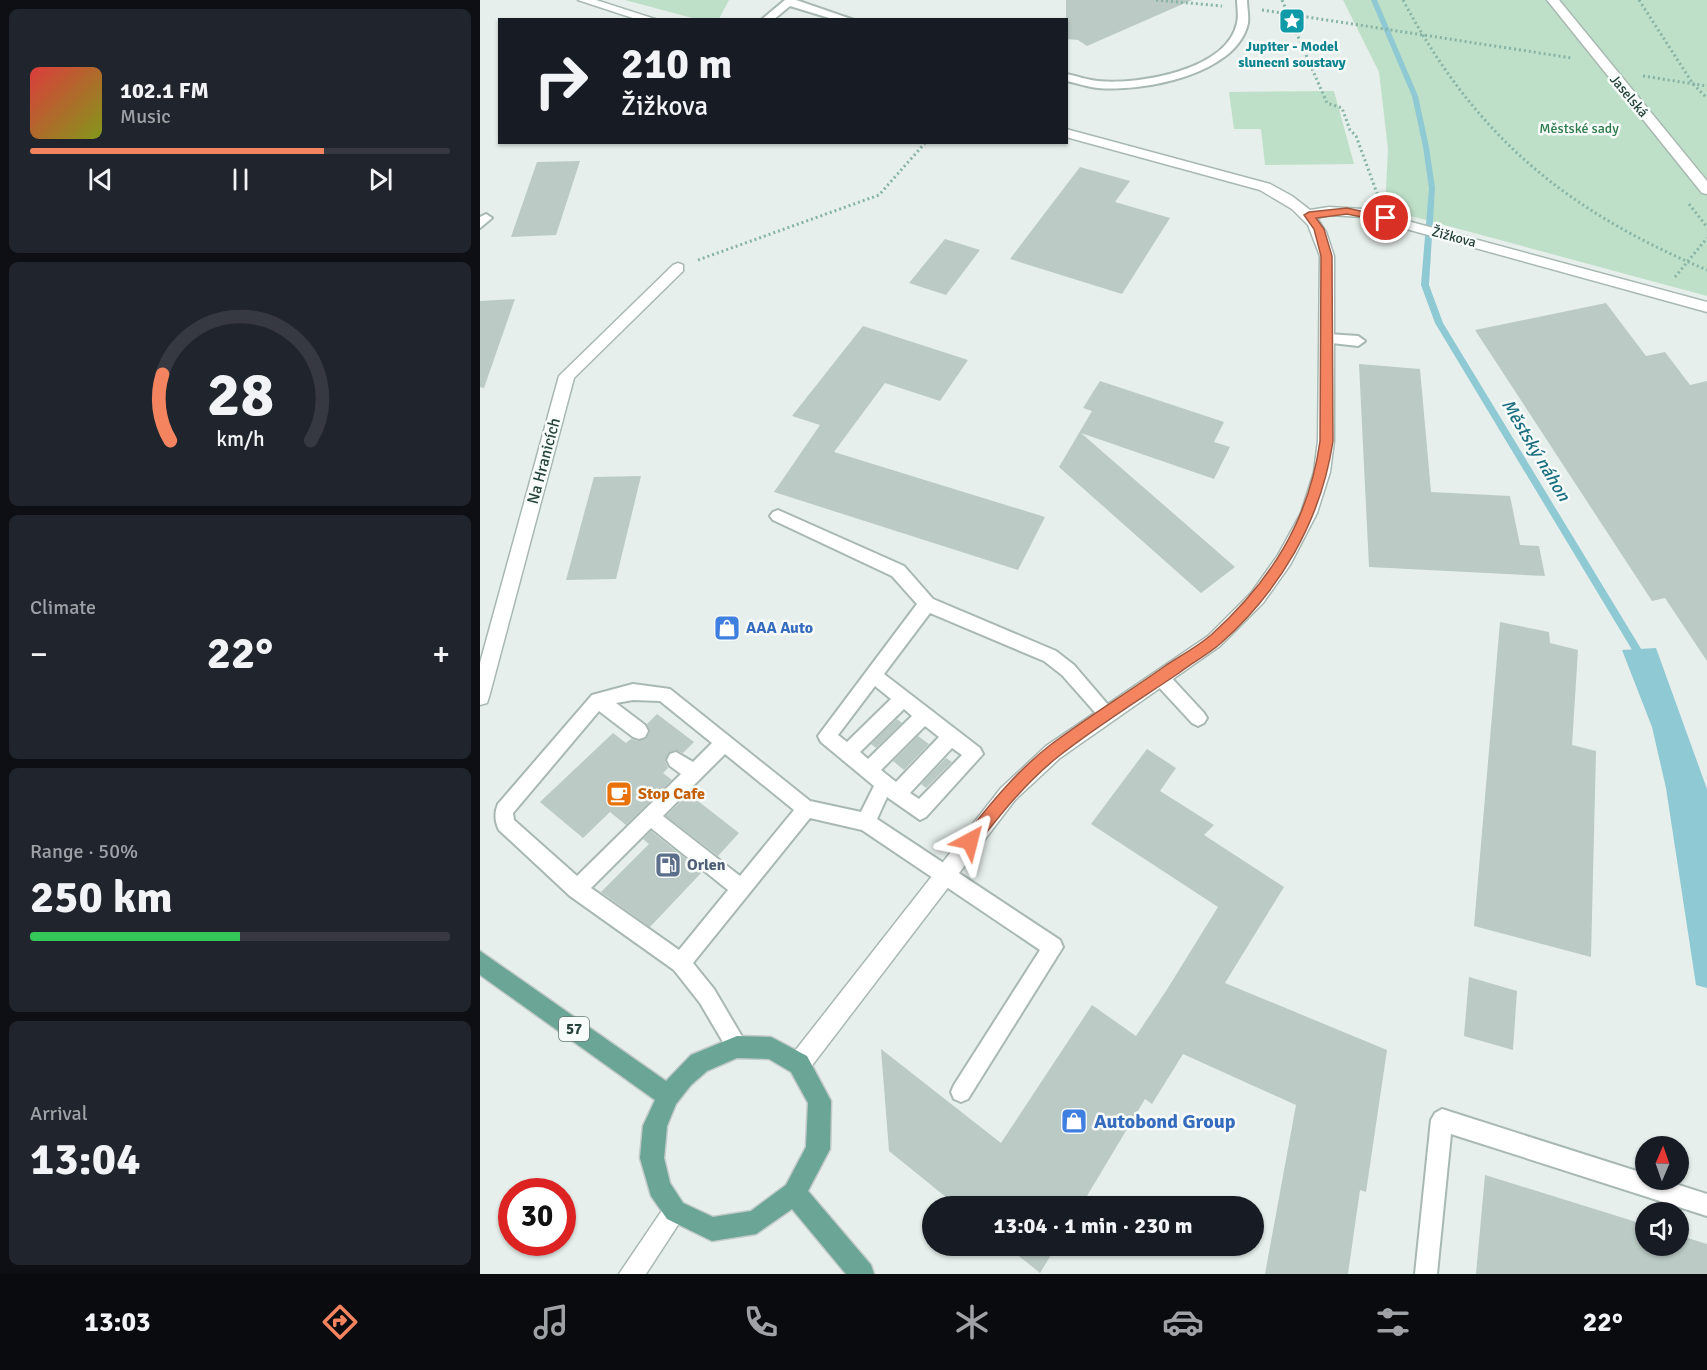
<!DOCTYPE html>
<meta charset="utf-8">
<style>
:root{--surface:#171b24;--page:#20242c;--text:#f1f3f6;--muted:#9ea1a6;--line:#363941;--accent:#f4845f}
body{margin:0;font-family:Signika,sans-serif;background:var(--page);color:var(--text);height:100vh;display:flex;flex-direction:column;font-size:22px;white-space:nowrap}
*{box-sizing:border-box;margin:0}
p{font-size:20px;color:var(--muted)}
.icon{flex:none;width:33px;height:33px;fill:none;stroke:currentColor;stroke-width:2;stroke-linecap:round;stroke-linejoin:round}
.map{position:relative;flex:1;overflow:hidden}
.panel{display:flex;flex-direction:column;gap:9px;padding:9px;background:#0d0f14;width:480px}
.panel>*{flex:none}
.hud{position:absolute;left:18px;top:18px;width:570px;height:126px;border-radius:0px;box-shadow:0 2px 4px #0004;background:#171b24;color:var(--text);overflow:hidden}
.needle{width:39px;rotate:2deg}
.fabs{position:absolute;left:1155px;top:1136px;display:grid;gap:12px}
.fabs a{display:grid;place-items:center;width:54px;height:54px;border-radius:50%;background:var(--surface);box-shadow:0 2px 4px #0004;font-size:30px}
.speed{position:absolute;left:18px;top:1178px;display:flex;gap:12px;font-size:30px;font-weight:700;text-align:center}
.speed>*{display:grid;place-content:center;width:78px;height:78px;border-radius:50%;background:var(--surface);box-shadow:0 2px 4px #0004;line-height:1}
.speed .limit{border:9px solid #d22;background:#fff;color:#111}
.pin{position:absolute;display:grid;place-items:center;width:51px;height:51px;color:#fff;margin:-26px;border:3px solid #fff;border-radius:50%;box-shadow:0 2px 6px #0007}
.me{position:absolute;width:66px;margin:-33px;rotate:38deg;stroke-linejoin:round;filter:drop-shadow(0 0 4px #0008)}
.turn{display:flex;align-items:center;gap:21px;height:126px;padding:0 24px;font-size:27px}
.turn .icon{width:78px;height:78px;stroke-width:2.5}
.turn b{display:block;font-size:42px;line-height:51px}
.big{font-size:45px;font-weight:700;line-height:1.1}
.panel .widget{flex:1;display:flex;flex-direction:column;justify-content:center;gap:9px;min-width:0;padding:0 21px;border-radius:9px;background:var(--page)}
.panel .dial{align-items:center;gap:0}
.dial svg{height:156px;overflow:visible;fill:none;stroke:var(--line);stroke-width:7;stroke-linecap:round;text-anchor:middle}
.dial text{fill:var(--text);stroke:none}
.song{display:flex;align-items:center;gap:18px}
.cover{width:72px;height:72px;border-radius:9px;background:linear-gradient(135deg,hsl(0 70% 55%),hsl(70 70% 35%))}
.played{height:6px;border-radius:3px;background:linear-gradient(90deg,var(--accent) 70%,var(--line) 70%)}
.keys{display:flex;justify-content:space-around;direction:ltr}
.heat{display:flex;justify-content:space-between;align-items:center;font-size:33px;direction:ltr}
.charge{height:9px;border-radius:4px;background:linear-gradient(90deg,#34c759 50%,var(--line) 0)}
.trip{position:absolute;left:442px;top:1196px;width:342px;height:60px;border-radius:30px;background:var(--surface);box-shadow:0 2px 4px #0004;font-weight:700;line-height:60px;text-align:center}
.tab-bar{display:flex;height:96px;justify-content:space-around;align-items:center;background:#090b0e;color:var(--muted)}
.tab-bar .icon{width:42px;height:42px}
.tab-bar .selected{color:var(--accent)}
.tab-bar b{font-size:27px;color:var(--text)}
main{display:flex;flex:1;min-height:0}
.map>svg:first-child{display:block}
</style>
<main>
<section class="panel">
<div class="widget">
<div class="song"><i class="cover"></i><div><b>102.1 FM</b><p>Music</p></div></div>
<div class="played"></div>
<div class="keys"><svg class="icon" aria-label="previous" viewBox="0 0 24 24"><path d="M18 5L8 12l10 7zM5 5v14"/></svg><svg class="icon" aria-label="pause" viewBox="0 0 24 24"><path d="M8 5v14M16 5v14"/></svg><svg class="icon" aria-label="next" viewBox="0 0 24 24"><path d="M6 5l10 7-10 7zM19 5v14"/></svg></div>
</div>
<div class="widget dial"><svg viewBox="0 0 100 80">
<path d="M14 69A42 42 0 1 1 86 69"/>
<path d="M14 69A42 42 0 0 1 10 35" stroke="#f4845f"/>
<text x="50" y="56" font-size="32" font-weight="700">28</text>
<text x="50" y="72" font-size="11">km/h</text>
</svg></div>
<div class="widget"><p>Climate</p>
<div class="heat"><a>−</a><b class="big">22°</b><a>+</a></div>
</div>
<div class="widget"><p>Range · 50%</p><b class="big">250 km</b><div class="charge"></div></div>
<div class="widget"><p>Arrival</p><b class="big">13:04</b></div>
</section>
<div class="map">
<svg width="1227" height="1274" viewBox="0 0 1227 1274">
<rect width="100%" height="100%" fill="#e6efeb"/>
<!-- green -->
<g fill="#bfe0c8">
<path d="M145,0h104l-10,19h-23z"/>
<path d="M863,0h364v296l-322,-87 3,-60 -9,-77z"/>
<path d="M854,91l20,73 -89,1 -4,-36h-27l-5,-37z"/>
</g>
<!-- water -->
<path fill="#8ec9d4" d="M1176,648l51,141v199l-11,-3 -30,-197 -14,-61 -30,-77z"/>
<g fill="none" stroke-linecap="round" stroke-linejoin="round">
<!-- stream -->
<path fill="#8ec9d4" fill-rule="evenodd" d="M891,0h6l41,96 11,51 6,41 -6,97 14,38 203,334 2,3 -2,3 -3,1 -3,-1 -205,-340 -14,-38 8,-97 -6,-41 -11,-51z"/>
</g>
<!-- building -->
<g fill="#bbcac4">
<path d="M586,0h126l-105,46 -9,-6 -12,-1z"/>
<path d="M100,161l-24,74 -45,2 26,-75z"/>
<path d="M600,167l50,14 -15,21 55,16 -48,76 -112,-35z"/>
<path d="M465,239l35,11 -34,45 -37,-12z"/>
<path d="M35,299l-31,89 -4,-1v-86z"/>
<path d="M1126,303l40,53 19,-4 25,33 17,-4v280l-42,-63 -13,3 -177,-271z"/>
<path d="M383,326l105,34 -28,41 -55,-18 -51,69 211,65 -27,53 -244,-78 46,-67 -28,-9z"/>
<path d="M879,364l61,5 11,123 79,4 10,49 19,1 6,30 -176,-9z"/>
<path d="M620,381l124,41 -10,20 16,5 -16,32 -133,-46 154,134 -34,26 -142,-126 33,-56 -9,-3z"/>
<path d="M161,476l-25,103 -50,1 28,-103z"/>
<path d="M1020,622l49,10 1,11 28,7 -6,95 24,6 -5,206 -117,-31z"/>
<path d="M177,714l37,28 -11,11 -8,-3 -7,3 -3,8 3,7 -5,5 9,7 -46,45 -16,-13 -27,26 -43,-36 73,-69 13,10 5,-4 7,2 8,-2 4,-7 -3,-8z"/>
<path d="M417,719l5,4 -26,25 -5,-4z"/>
<path d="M438,736l11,8 -25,26 -11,-9z"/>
<path d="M667,749l29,19 -16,23 54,34 -10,10 80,52 -59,96 162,67 -21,142 -6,-2 -12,84h-83l31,-169 -113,-51 -31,50 -7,-5 -64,107h-124l-68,-55 -8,-102 120,94 91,-138 44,31 30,-45 52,-84 -127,-83z"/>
<path d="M466,758l6,4 -26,26 -5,-4z"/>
<path d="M209,794l50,39 -21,23 -52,-40z"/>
<path d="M171,831l51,41 -52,55 -49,-35 48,-48 -6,-5z"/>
<path d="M989,977l48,14 -4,59 -49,-14z"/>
<path d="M1005,1175l161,50v20h32v-10l29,9v30h-231z"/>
<path d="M525,1245h52l-17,28z"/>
</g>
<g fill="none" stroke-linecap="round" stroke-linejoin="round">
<defs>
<g id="service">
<path d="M305,0h11l58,20h-18l-46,-14 -17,14h-12z"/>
<path d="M757,0h10c0,7 2,16 1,23 -11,52 -107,69 -150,65 -11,-1 -21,-5 -32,-7v-7c11,2 21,6 32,7 39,4 129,-10 139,-58 2,-7 0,-16 0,-23z"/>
<path d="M6,214l6,4 -12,10v-11z"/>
<path d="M848,334l30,2 7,5 -7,5 -35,-4 -2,-3z"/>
<path d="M298,510l126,56 29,33 123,52 18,14 41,48 -3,5 -6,3 -6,-3 -38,-43 -18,-14 -114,-48 -46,61 96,74 3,6 -57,63 -6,3 -33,-23 -10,22 183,121 3,7 -95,152 -7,3 -7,-3 -3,-7 3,-7 86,-135 -178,-120 -52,-12 -117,145 21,26 30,51 3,7 -3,7 -7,3 -7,-3 -30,-51 -26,-33 -104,-74 -71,-66c-4,-8 -5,-17 -1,-26l94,-109 41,-11 37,5 140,112 51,11 13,-26 -53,-44 -3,-6 99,-132 -25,-28 -119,-56 -3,-4 3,-4zM395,686l16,13 -44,43 -9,-7zM153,700l27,1 52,42 -19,19 -17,-10 -6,2 -3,6 3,6 11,8 -104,102 -63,-56 -1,-7 86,-102 34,26 6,2 6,-2 3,-6 -3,-6 -29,-22zM424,709l8,7 -44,43 -8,-7zM445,726l14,11 -43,45 -15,-12zM472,748l10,7 -43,44 -9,-6zM245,754l69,56 -54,66 -77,-60zM171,828l77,62 -49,60 -88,-62z"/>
<path d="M681,671l6,2 37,40 3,5 -3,5 -6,3 -6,-3 -37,-40 -2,-5 2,-5z"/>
<path d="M962,1109l204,65v5h14l47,15v22l-256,-82 -14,140h-22l16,-154 4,-7z"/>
</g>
<g id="minor">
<path d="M98,0h18l62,20h-19z"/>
<path d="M1067,0h12l148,181v13l-5,-1z"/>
<path d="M586,129l204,55 22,12 18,14 19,-3 34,2 344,93v10l-344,-95 -34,-2 -12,3 9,14 8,24v185l-4,31 -13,41 -27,52 -27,38 -43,43 -160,112 -45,42 -208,272 -8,3 -8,-3 -3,-8 3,-8 210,-268 45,-42 162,-110 43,-43 27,-38 23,-42 13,-41 4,-31 2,-185 -12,-31 -16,-16 -32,-19 -194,-53z"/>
<path d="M198,263l5,2v6l-109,107 -85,319 -2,6 -7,2v-42l79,-287 114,-111z"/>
<path d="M195,1199l8,4 4,8 -41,63h-27l48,-71z"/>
</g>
<path id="primary" d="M0,951l186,130 25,-26 46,-19 34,1 36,19 24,45 -1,48 -22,42 63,74 3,9h-28l-54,-65 -36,25 -44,7 -45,-22 -16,-23 -11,-38 3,-32 12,-26 -175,-125zM257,1058l32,1 22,13 17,31 -2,44 -20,38 -35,26 -38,6 -30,-14 -13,-20 -6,-25 3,-32 9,-22 15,-19 16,-14z"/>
</defs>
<!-- service casing -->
<use href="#service" stroke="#a8b8b2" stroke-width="4"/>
<!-- minor casing -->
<use href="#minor" stroke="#a8b8b2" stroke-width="3"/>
<!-- primary casing -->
<use href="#primary" stroke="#c2cac8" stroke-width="3"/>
<!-- path -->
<g stroke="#86b3a5" stroke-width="3" stroke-dasharray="2 3" stroke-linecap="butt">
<path d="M676,0l66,6"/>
<path d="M802,0l45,103 15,5 8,22 6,6 22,60"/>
<path d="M923,0c73,137 162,210 304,270"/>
<path d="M1159,0l54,84 14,14"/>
<path d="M782,10l310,48"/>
<path d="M1163,76l64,10"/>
<path d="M1209,204l18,23"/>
<path d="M218,260l181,-65 47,-53"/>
<path d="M1195,277l32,-39"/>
</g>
<!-- service -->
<use href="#service" fill="#fff" fill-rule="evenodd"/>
<!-- minor -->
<use href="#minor" fill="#fff" fill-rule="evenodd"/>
<!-- primary -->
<use href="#primary" fill="#6aa596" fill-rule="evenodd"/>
</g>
<!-- route -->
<path fill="#f4845f" stroke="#9f563e" stroke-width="1.5" d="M867,208l45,10 -6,4 -39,-8 -31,4 8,11 8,27 1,185c-12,80 -53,150 -113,203 -13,11 -28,19 -41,29 -40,27 -82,53 -120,83 -33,26 -58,58 -84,91l-5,2 -5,-2 -3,-6 3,-5c25,-32 51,-64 84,-90 37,-28 78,-53 116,-80 15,-10 32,-19 46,-31 59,-53 98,-114 109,-194l1,-185 -7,-27 -10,-14 5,-3z"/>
<!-- icons -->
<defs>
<symbol id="sight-square" viewBox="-11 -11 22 22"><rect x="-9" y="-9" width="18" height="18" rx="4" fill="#0f9aa8" stroke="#f7fbf9"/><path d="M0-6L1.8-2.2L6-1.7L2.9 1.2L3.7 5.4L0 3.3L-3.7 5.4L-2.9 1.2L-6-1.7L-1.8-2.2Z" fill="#fff"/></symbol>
<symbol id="shop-square" viewBox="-11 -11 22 22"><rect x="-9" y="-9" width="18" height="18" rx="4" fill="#3f7fe0" stroke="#f7fbf9"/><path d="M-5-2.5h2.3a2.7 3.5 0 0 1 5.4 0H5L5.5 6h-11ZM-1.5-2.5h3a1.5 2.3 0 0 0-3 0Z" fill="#fff"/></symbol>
<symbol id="cafe-square" viewBox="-11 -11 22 22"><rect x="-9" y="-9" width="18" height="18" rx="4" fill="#e8710a" stroke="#f7fbf9"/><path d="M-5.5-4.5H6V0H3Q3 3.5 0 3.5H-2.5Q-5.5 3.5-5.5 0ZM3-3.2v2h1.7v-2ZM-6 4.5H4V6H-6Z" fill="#fff"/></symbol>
<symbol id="fuel-square" viewBox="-11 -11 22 22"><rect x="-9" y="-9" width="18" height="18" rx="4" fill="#5c6f8a" stroke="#f7fbf9"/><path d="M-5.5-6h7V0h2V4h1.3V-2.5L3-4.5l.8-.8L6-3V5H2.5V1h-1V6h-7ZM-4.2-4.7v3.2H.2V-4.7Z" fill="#fff"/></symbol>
</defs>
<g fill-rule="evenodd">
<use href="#sight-square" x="797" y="6" width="30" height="30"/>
<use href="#shop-square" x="232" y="613" width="30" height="30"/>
<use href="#cafe-square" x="124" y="779" width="30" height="30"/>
<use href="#fuel-square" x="173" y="850" width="30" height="30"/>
<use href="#shop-square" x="579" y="1106" width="30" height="30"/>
</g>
<g text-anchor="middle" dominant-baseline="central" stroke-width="5" stroke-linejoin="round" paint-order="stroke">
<!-- far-culture labels -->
<g font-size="14" font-weight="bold" fill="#0d838f" stroke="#f7fbf9">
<text x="812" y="46">Jupiter - Model<tspan x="812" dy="16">slunecni soustavy</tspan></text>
</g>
<!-- far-street labels -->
<g font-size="14" fill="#24423a" stroke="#f7fbf9">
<text transform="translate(1149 96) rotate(50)">Jaselská</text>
<text transform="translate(974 237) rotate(15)">Žižkova</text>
</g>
<!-- far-park labels -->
<g font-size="14" fill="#2d7a4b" stroke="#f7fbf9">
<text x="1099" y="128">Městské sady</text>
</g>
<!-- shield labels -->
<rect fill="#f7fbf9" stroke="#637a73" stroke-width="1.5" x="79" y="1017" width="30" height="24" rx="4.5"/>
<g font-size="15" font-weight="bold" fill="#24423a">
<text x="94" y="1029">57</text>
</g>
<!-- street labels -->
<g font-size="16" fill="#24423a" stroke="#f7fbf9">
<text transform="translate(64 461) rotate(-75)">Na Hranicích</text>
</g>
<!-- shop labels -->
<g font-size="16" font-weight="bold" fill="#366cbe" stroke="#f7fbf9" text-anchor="start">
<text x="266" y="628">AAA Auto</text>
</g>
<!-- food labels -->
<g font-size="16" font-weight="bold" fill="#c56008" stroke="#f7fbf9" text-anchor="start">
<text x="158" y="794">Stop Cafe</text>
</g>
<!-- service labels -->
<g font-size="16" font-weight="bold" fill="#4e5e75" stroke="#f7fbf9" text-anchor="start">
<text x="207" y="865">Orlen</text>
</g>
<!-- water labels -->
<g font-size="18" font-style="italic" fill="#1c6f80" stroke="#f7fbf9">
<text transform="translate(1056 450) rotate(59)">Městský náhon</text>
</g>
<!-- near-shop labels -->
<g font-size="20" font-weight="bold" fill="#366cbe" stroke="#f7fbf9" text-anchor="start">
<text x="614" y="1121">Autobond Group</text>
</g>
</g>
</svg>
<div class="fabs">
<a><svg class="needle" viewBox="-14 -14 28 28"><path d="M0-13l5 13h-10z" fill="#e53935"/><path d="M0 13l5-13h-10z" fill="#9ea1a6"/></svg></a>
<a><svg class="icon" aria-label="sound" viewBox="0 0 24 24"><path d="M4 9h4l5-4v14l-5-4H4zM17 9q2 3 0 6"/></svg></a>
</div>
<div class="speed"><div class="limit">30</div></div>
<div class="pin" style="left:906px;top:218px;background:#d93025"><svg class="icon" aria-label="arrive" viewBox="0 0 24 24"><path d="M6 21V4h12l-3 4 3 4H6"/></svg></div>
<svg class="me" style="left:490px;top:841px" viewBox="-20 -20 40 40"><path d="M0-17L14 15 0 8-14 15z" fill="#f4845f" stroke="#fff" stroke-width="4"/></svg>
<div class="trip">13:04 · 1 min · 230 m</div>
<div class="hud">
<div class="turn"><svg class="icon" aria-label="right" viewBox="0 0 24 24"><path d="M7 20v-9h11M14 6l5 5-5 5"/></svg><div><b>210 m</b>Žižkova</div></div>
</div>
</div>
</main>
<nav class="tab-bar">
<b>13:03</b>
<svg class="icon selected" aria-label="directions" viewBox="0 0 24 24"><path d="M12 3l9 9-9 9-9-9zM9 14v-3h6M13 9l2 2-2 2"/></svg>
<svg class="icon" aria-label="music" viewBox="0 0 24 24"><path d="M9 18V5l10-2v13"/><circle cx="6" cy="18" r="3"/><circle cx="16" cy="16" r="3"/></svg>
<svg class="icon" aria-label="phone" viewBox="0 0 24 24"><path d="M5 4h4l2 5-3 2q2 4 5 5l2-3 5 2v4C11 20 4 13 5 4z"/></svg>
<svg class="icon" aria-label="climate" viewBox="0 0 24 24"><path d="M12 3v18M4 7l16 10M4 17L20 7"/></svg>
<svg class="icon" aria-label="car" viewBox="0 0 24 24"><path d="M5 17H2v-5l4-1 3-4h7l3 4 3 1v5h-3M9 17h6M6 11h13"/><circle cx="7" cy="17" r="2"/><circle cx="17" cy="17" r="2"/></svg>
<svg class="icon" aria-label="filters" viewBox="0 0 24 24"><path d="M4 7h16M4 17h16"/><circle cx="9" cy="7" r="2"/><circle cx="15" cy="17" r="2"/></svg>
<b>22°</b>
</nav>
